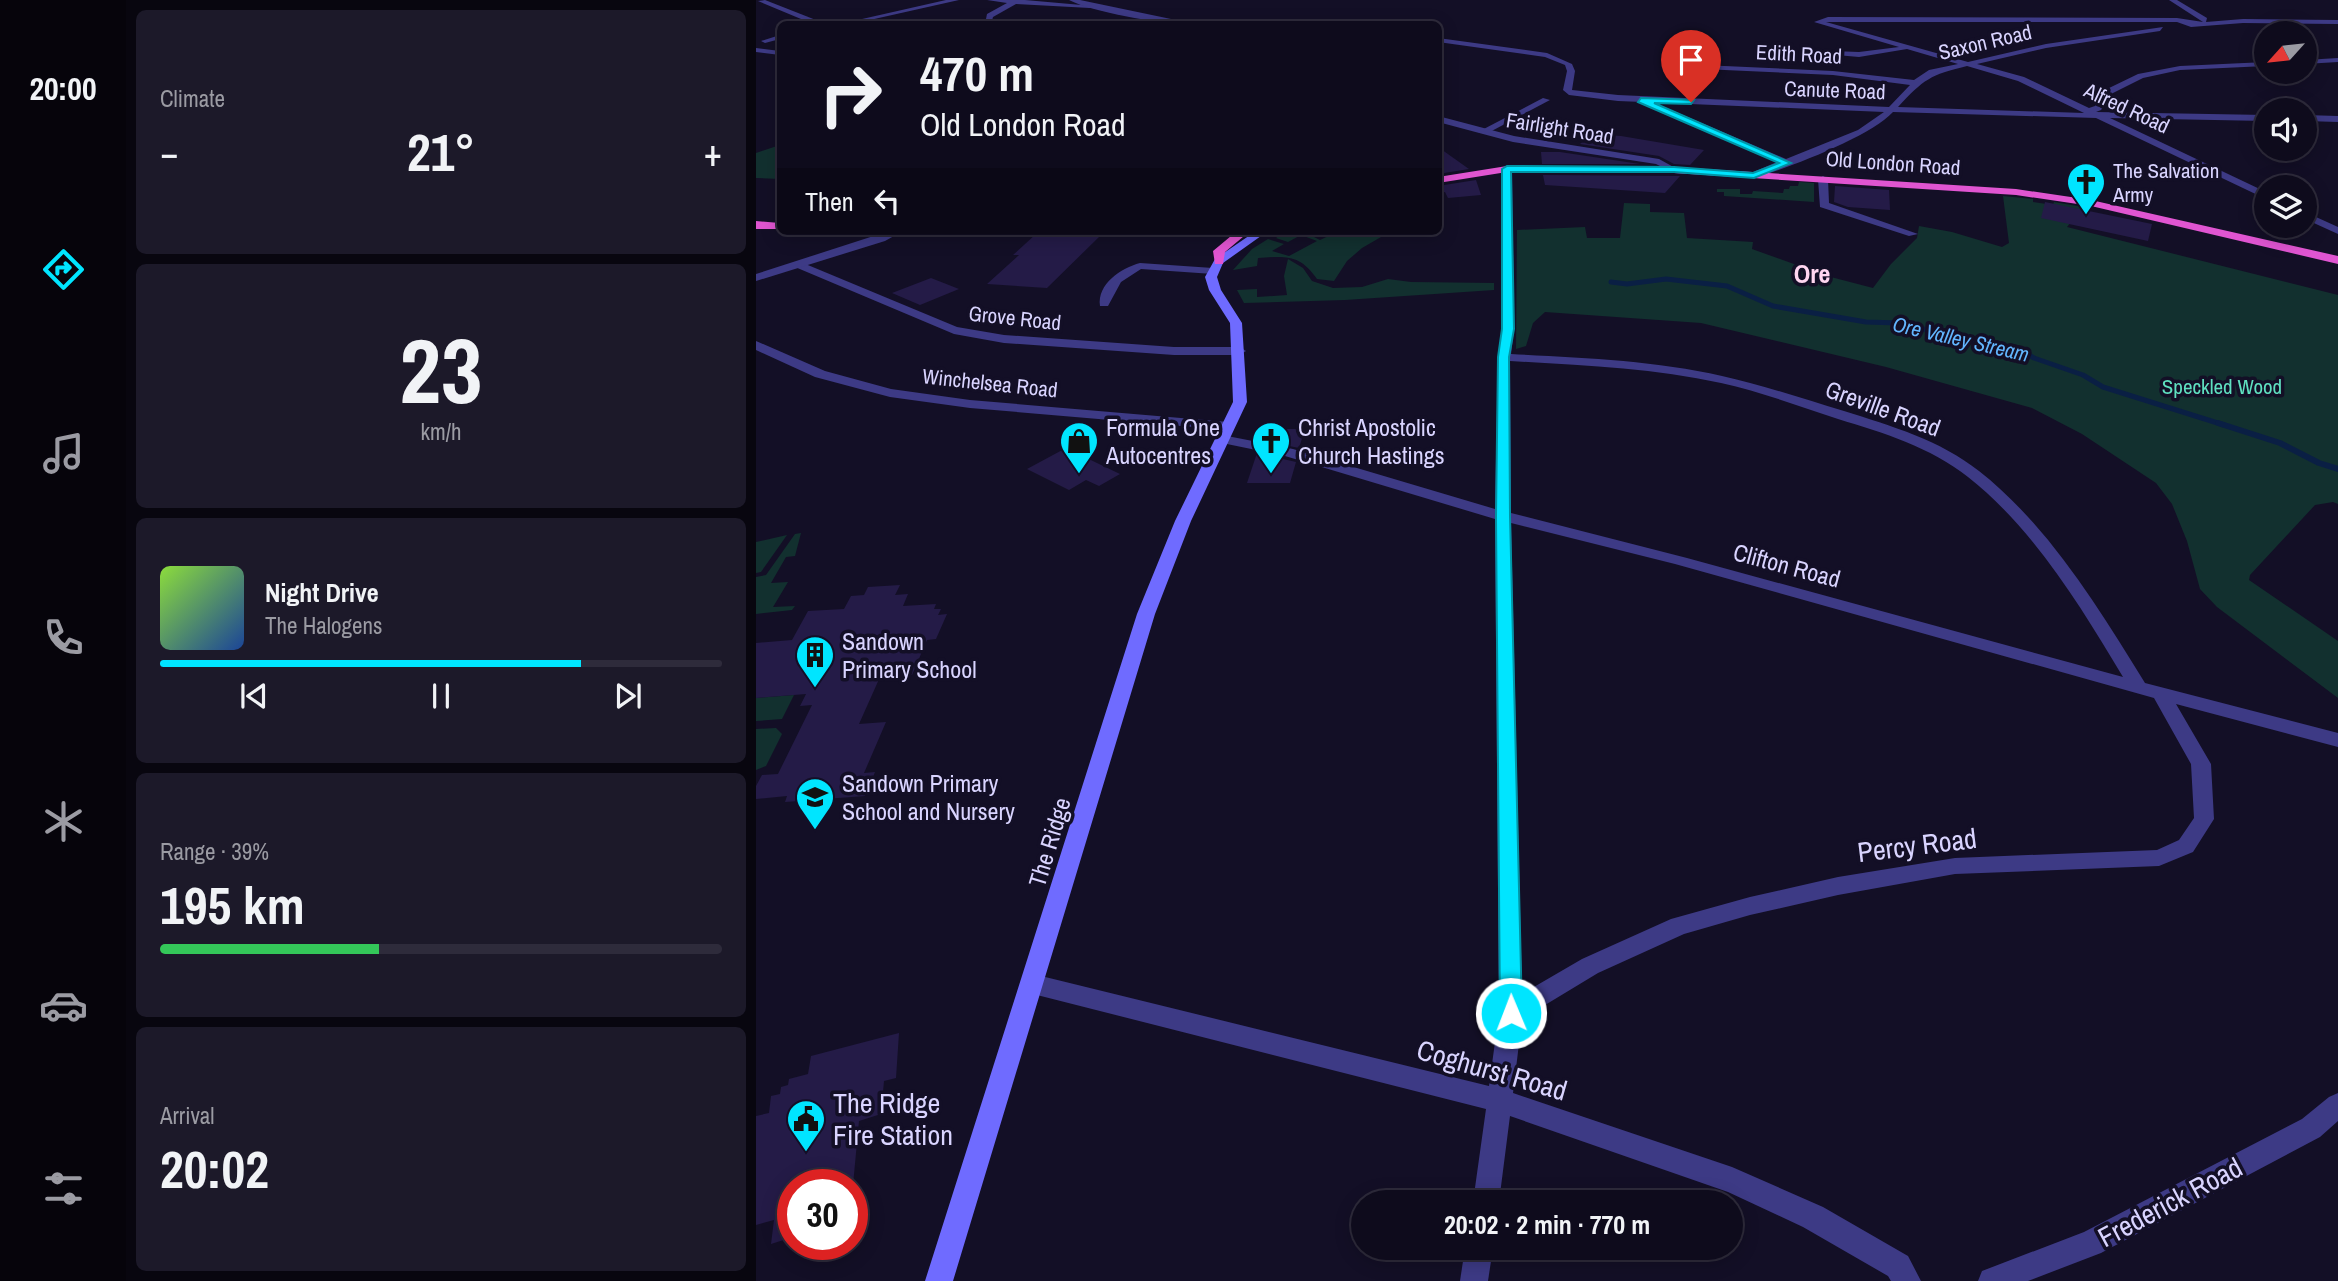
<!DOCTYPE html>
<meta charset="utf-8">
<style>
:root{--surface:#0e0b1c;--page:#1c1929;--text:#f1f3f6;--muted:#9b9ba3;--line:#2e2b3b;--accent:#00e5ff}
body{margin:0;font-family:"Archivo Narrow",sans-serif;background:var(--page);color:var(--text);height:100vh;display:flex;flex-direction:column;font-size:26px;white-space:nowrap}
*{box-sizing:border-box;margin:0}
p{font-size:23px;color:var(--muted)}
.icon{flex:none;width:38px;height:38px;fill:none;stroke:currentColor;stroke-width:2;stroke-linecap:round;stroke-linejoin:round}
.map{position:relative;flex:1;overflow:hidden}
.drawer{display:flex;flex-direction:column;gap:10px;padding:10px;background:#08060f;width:630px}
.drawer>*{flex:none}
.guide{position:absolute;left:21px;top:21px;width:665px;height:214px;border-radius:10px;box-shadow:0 4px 18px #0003,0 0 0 2px var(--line);background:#0e0b1c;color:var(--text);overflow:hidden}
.needle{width:46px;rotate:243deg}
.fabs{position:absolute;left:1498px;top:21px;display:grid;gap:14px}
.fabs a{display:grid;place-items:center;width:63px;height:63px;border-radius:50%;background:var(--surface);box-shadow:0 4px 18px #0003,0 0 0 2px var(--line);font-size:35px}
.speed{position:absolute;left:21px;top:1169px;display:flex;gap:14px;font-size:35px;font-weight:700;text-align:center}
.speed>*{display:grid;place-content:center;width:91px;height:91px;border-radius:50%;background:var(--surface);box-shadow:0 4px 18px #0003,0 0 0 2px var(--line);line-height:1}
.speed .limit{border:10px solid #d22;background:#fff;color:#111}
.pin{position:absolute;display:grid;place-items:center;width:60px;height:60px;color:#fff;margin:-72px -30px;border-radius:50% 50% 50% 0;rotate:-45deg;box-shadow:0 0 7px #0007}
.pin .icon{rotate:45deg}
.me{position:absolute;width:77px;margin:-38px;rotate:359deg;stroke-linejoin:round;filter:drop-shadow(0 0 5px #0008)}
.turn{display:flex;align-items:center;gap:24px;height:147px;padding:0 28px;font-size:32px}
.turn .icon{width:91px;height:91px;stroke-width:2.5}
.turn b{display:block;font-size:49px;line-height:60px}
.then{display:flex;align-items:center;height:66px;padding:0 28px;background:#0003;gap:14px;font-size:26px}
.big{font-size:52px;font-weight:700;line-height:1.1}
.drawer .card{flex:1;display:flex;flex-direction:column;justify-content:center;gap:10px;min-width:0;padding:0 24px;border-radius:10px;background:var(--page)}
.drawer .dial{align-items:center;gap:0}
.dial b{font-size:91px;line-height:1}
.song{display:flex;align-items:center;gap:21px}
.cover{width:84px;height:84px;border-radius:10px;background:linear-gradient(135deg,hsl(90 70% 55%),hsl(220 70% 35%))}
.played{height:7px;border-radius:4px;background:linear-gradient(90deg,var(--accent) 75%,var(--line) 75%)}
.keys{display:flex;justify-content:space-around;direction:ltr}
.heat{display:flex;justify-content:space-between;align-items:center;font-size:38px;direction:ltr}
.charge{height:10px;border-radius:5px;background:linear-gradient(90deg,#34c759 39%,var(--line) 0)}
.trip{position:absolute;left:595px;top:1190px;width:392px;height:70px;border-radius:35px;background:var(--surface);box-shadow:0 4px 18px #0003,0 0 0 2px var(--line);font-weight:700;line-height:70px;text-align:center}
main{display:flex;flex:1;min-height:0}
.tabs{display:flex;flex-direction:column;width:126px;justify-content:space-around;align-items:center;background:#06040b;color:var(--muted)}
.tabs .icon{width:49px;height:49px}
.tabs .on{color:var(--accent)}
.tabs b{font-size:32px;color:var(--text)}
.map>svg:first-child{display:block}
</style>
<main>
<nav class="tabs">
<b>20:00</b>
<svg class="icon on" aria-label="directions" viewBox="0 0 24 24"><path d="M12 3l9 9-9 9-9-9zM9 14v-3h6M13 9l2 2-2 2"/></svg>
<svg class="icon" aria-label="music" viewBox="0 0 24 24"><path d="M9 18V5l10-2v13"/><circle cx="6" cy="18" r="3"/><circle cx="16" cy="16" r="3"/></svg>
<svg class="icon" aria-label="phone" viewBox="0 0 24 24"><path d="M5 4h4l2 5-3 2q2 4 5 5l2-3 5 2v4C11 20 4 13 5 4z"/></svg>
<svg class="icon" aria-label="climate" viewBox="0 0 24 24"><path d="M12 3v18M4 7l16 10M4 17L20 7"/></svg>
<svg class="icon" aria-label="car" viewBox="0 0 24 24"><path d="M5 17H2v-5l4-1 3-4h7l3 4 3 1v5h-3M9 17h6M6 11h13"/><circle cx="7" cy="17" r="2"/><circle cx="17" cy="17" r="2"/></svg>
<svg class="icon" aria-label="filters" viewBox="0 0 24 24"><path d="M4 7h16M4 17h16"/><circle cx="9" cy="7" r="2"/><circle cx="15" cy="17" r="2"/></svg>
</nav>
<section class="drawer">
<div class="card"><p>Climate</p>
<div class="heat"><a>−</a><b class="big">21°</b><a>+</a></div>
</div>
<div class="card dial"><b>23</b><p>km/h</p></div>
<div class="card">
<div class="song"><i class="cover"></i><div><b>Night Drive</b><p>The Halogens</p></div></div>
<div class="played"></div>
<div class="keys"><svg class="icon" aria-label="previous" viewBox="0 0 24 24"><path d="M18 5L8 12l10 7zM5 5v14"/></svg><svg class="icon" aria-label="pause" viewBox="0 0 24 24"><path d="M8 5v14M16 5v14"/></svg><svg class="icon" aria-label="next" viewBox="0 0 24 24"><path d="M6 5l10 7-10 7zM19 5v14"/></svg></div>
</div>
<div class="card"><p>Range · 39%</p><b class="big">195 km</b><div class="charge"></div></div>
<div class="card"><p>Arrival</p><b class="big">20:02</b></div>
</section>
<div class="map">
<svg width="1582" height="1281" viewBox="0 0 1582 1281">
<rect width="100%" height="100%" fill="#130f26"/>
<!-- green -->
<g fill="#12302f">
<path d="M24,145v34l-24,-1v-25z"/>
<path d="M1043,182l15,1v19l-90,-6v-4h-7v-3h23v5h12l1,-3 30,2 1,-4h5l1,-3h8z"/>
<path d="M1247,196l30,3v3l20,3 1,-3 29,5 -16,20 271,68v209l-5,-2 -18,3 -65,70 -1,5 89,61v57l-121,-91 -17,-18 -13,-48 -15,-37 -16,-21 -74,-49 -50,-26 -146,-41 -185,-44 -156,-11 -12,11 -7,23 -10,3 1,-119 68,-3 2,11h33l4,-35 26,1v8l34,1 3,25 66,4 -1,7 75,27 46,12 18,-24 26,-26 2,-12 33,6 50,15 7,-4z"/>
<path d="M530,231h24l-4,2 14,7 19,-9h59l8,5 -18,-3 -26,15 -15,13 -13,20 -17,-2c-17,-25 -31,-23 -59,-21l-1,8 -24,4 19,-21 16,-10 16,5 -12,7 17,5 28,-15 -16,-6 -13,7 -12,-4z"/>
<path d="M532,259l15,9 9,13 21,7 29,-1 26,-8 23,3 83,1v7l-149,10 -101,3 -7,-13 20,-1v8l30,-2 -3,-19z"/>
<path d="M45,533l-6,23 -9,1 -15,26 17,-1 -15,25 22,-1 -3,4 -36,4v-37l10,-2 29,-41z"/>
<path d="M31,535l-26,37 -5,1v-31z"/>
<path d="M38,695l-12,24 -26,2v-23z"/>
<path d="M20,728l6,6 -16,32 -10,4v-41z"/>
</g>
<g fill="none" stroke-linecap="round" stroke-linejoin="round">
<!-- stream-far1 -->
<path stroke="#0a1f44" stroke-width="5" d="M855,282l16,2 39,-5 61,7 46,20 93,16 33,1 93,23 27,3 15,9 49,17 20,12 121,38"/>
<!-- stream -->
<path stroke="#0a1f44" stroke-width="6" d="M1462,423l62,20 39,20 19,6"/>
</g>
<!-- building -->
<g fill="#241b47">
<path d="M835,134l30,2 83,14 -14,15 -16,-1 -15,-8 -79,-12z"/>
<path d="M682,147l31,22 -31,5z"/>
<path d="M785,152h19l80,12h-98z"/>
<path d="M787,175l131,1h6l-15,17 -120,-8z"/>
<path d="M720,180l5,15 -33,3 -3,-6 -7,2v-8z"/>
<path d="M1079,186l54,4 1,20 -42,-3 -14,-5z"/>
<path d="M1289,202l107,22 -4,17 -107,-23z"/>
<path d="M280,234l63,3 -52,51 -60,-4 32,-29h-6z"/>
<path d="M175,278l28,11 -39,16 -28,-12z"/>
<path d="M509,429h32l-1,3h8l-5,16 -38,-8z"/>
<path d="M310,448l8,4 46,22 -21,12 -13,-6 -17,10 -42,-21z"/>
<path d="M501,453l39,9 -6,21h-43z"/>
<path d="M144,585l-5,10 13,-1 -5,12 33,-2 -2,5h7l-3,6 9,-1 -11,25 -9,1 -15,35 -32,2 -21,47 27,-2 -22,51 11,-1 -10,24 -80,6 2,-6 -31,3v-13l6,-11 16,-1 34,-69 -12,1 6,-12 -50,4v-55l36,-3 16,-29 36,-2 7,-13 13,-1 4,-8z"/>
<path d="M143,1033l-3,45 -12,3 -3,33 -22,7 -6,64h-60v52l-22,7 3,-24 -18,5v-109l13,-3 2,-17 9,-2 1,-7 7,-2 1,-6 19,-5 3,-18z"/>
</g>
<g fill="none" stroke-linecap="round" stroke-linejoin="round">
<!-- minor -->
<g fill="#3d3a85" fill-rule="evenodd">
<path d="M9,0l56,22 1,2h-9l-55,-23z"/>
<path d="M190,0h13l-107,24h-12z"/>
<path d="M231,0h38l68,6 -3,2 -74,-4 -23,13 -2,7h-6l2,-10 20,-11z"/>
<path d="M1413,0h8l30,18 -1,4 37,-3 95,1v4l-95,-1 -52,4 -14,-5h-351l142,40 78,-18 117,-17 -3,4 -114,17 -69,16 47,13 65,31 6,-2 12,-17 31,-15 42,-8 86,-4v4l-86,4 -37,8 -30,15 -12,17 -5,2 170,3v6l-156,-3 156,74v7l-170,-81 -203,-6c-23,25 -105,56 -139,66l-3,-1v-4l26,-11 -128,-55v-4h6l131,56 72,-29 26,-18 -266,-11 -49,-6 -6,-5 4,-19 -2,-6 -20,-8 -107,-15v-4l109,15 25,11 3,7 -3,19 46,5 271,12 21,-22 -77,-10 -153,-7 -4,-2 4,-2 153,7 81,9 15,-10 29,-6 -51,-15 -48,8 -57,-5 4,-2 53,2 40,-5 -85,-25 14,-5 349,1 26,4zM1211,66l51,15 66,32 -186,-6c26,-28 32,-32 69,-41z"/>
<path d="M24,35v4l-15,4 -4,-2z"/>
<path d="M0,48l24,3v4l-24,-3z"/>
<path d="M1582,58v4l-33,2v-4z"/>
<path d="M787,98l7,2 -64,34 -8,-2z"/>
<path d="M1549,115l33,1v6l-33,-1z"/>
<path d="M751,166l5,3 2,160 -3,25c70,4 142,6 211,22 41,9 81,23 122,35 47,15 96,29 135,60 70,55 120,138 166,212l193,50v14l-162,-43 35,60 3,55 -21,33 -34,14 -204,8 -117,21 -88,20 -66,19 -86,39 -76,46 -9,74 219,74 91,40 85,49 13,25h-30l-3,-5 -85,-49 -75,-35 -218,-76 -11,86h-26l13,-93 -453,-115 -8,-3 -4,-7 4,-7 8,-3 456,112 10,-73 -4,-494 -210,-63 -63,-13 -7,-4 7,-4 71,14 202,60 3,-152 4,-28v-160zM754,361c71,4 142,7 211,22 40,9 78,23 117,36 46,14 92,28 130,58 66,52 113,130 155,200l-436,-119 -176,-45zM755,523l164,41 479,134 37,66 3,54 -15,22 -22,10 -202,8 -117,19 -88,20 -79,22 -89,40 -60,35z"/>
<path d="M1067,176l5,3 1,24 89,31 -9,2 -89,-29 -2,-28z"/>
<path d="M1549,212l33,15v7l-33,-15z"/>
<path d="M39,263h8l154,64 47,8 170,12h66l6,4 -6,4h-66l-170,-12 -50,-9 -159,-67z"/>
<path d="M384,263l73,5 6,3 -6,3 -72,-5 -20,13 -13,24h-8c-3,-22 21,-38 40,-43z"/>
<path d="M0,341l69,30 66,18 79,11 258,22 7,4 -7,4 -258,-22 -80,-11 -75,-20 -59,-27z"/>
<path d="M1582,1093v28l-18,16 -219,116 -73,28h-50l4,-10 102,-39 218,-113 27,-22z"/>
<path d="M709,1248h28l-5,33h-28z"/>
</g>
<!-- tertiary -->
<g fill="#3d3a85" fill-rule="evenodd">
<path d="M313,0h11l115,24c-26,2 -104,-12 -126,-24z"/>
<path d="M682,116l76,20 145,23 20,11 -5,3 -18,-9 -143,-22 -75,-20z"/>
<path d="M133,231h14l-18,10 -129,40v-7z"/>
</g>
<!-- secondary -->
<path fill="#6f6bff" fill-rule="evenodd" d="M500,231h12l-45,32 -6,14 4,13 21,33 5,79 -56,119 -36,93 -202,667h-28l212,-667 38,-93 58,-119 -3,-79 -21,-33 -4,-13 10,-18z"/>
<!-- trunk -->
<g fill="#e055d1" fill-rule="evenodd">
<path d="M751,166l167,1 342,22 75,11 247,56v8l-247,-58 -75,-11 -342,-22 -167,-1 -69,11v-6z"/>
<path d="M0,221l24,2v6h-24z"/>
<path d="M481,231h13l-25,21 -2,12h-8l-2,-13z"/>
<path d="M515,231l-10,5 -6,-4 1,-1z"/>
</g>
</g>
<!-- route -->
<path fill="#00e5ff" stroke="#0095a6" stroke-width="2" d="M885,98l53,2 -3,4 -37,-1 137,60 -37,15 -80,-6h-163l3,157 -5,28 1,159 12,497 -4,7 -7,3 -8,-3 -3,-7 -4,-497 2,-159 4,-28v-160l5,-3 167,1 79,6 26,-10 -141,-61z"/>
<!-- icons -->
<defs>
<symbol id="church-pin" viewBox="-11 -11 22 30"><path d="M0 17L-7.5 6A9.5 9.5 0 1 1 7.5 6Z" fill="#00e5ff" stroke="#130f26"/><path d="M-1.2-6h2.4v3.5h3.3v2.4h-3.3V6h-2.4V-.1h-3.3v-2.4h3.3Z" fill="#111"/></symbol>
<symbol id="shop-pin" viewBox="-11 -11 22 30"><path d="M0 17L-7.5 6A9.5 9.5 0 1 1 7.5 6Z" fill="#00e5ff" stroke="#130f26"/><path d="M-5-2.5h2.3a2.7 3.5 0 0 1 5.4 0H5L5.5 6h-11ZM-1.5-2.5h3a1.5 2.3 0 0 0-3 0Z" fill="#111"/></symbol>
<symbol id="building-pin" viewBox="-11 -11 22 30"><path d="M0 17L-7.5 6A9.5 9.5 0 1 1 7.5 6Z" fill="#00e5ff" stroke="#130f26"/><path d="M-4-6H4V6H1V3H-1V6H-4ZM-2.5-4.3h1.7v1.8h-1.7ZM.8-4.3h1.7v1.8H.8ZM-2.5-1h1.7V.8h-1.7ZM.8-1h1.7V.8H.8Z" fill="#111"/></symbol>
<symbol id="school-pin" viewBox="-11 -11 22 30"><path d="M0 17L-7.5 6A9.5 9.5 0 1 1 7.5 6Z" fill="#00e5ff" stroke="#130f26"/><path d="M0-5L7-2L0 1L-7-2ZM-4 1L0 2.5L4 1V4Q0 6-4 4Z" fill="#111"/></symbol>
<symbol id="civic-pin" viewBox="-11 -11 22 30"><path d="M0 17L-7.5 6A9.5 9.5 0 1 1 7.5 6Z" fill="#00e5ff" stroke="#130f26"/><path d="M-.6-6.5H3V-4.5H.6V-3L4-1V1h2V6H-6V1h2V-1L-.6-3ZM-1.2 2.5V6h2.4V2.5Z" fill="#111"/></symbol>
</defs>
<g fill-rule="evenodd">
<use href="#church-pin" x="1308" y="160" width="44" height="60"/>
<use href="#shop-pin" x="301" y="419" width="44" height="60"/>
<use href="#church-pin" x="493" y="419" width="44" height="60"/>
<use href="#building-pin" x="37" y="633" width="44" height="60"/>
<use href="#school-pin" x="37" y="775" width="44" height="60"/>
<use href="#civic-pin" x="28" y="1097" width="44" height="60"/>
</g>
<g text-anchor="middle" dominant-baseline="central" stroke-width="7" stroke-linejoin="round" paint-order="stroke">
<!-- far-street labels -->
<g font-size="21" fill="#d9d4ff" stroke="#130f26">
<text transform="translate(1229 42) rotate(-13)">Saxon Road</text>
<text transform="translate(1043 54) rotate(3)">Edith Road</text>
<text transform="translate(1079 90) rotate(2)">Canute Road</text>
<text transform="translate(1371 108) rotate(25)">Alfred Road</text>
<text transform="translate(804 128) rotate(9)">Fairlight Road</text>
<text transform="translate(1137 163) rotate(4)">Old London Road</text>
<text transform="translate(259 318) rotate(6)">Grove Road</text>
<text transform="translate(234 383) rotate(6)">Winchelsea Road</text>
</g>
<!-- far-poi labels -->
<g font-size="21" fill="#d9d4ff" stroke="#130f26" text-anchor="start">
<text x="1357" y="170">The Salvation<tspan x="1357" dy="24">Army</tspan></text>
</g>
<!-- far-water labels -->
<g font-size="21" font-style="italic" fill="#62b6ff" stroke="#130f26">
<text transform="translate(1205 339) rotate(13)">Ore Valley Stream</text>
</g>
<!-- far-park labels -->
<g font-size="21" fill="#5fe0c0" stroke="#130f26">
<text x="1466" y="386">Speckled Wood</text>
</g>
<!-- street labels -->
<g font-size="24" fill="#d9d4ff" stroke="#130f26">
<text transform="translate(1127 408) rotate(20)">Greville Road</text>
<text transform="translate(1031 565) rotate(15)">Clifton Road</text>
<text transform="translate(293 842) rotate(-73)">The Ridge</text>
</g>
<!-- poi labels -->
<g font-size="24" fill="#d9d4ff" stroke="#130f26" text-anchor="start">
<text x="350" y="427">Formula One<tspan x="350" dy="28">Autocentres</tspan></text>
<text x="542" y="427">Christ Apostolic<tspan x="542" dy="28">Church Hastings</tspan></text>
<text x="86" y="641">Sandown<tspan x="86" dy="28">Primary School</tspan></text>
<text x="86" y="783">Sandown Primary<tspan x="86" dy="28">School and Nursery</tspan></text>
</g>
<!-- far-district labels -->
<g font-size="26" font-weight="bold" fill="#ffd6f0" stroke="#130f26">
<text x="1056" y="273">Ore</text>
</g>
<!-- near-street labels -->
<g font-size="28" fill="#d9d4ff" stroke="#130f26">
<text transform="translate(1161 845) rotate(-7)">Percy Road</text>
<text transform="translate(736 1070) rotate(16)">Coghurst Road</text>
<text transform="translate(1414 1202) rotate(-28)">Frederick Road</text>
</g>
<!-- near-poi labels -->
<g font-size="28" fill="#d9d4ff" stroke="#130f26" text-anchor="start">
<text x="77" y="1103">The Ridge<tspan x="77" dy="32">Fire Station</tspan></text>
</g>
</g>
</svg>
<div class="fabs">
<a><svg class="needle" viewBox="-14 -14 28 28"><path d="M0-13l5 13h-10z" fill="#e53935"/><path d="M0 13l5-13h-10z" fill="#9b9ba3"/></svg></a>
<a><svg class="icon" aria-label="sound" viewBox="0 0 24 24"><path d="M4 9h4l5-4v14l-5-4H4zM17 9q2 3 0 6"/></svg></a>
<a><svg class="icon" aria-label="layers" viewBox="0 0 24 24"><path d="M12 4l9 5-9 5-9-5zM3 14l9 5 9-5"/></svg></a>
</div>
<div class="speed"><div class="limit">30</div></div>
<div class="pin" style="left:935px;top:102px;background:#d93025"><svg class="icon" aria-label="arrive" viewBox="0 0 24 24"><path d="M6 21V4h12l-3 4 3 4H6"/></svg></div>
<svg class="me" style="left:755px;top:1013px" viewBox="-20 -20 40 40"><circle r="17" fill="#00e5ff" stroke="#fff" stroke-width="3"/><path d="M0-11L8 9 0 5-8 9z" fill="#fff"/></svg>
<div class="trip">20:02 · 2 min · 770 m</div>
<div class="guide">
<div class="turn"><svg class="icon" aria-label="right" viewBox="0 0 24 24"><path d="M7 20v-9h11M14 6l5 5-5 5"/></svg><div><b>470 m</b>Old London Road</div></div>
<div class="then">Then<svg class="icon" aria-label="left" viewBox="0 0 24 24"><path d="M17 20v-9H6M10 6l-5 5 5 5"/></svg></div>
</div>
</div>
</main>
